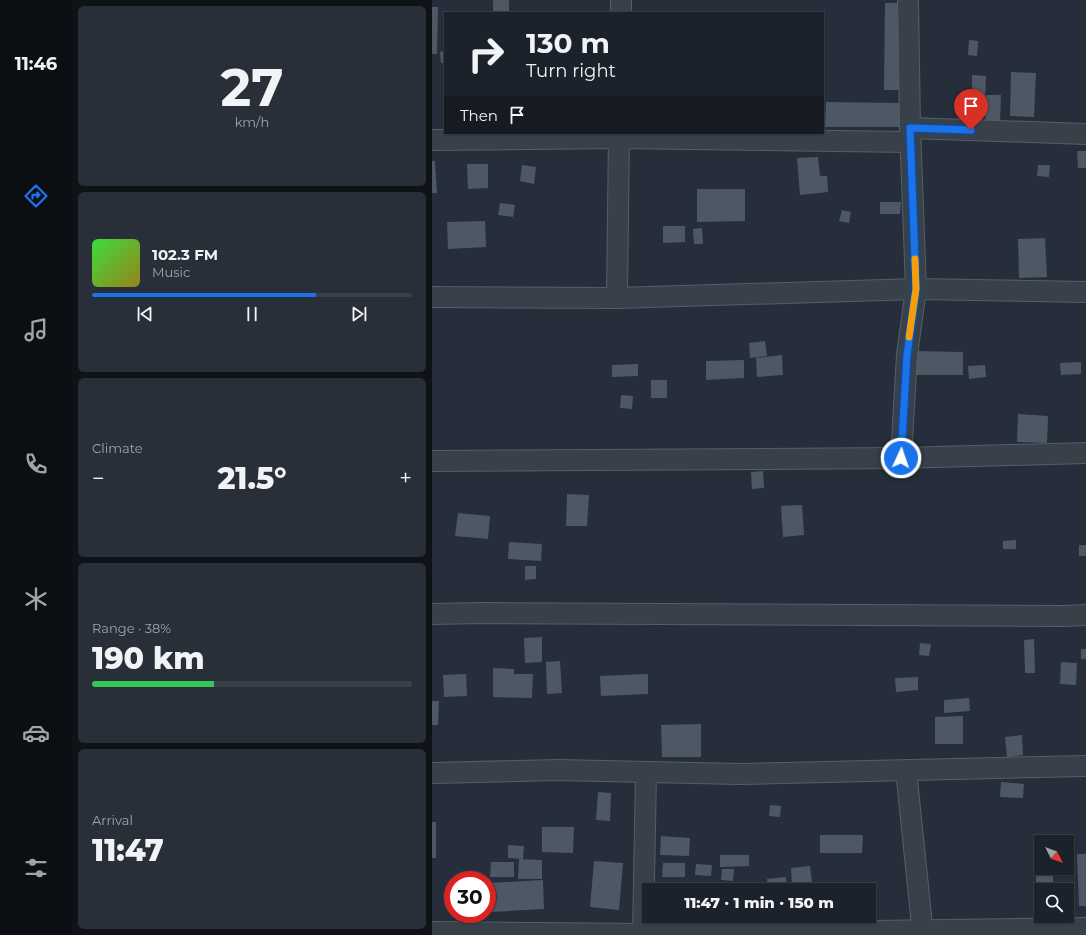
<!DOCTYPE html>
<meta charset="utf-8">
<style>
:root{--surface:#1c222c;--page:#292f38;--text:#f1f3f6;--muted:#a0a4a9;--line:#3a3f48;--accent:#1a73e8}
body{margin:0;font-family:Montserrat,sans-serif;background:var(--page);color:var(--text);height:100vh;display:flex;flex-direction:column;font-size:15px;white-space:nowrap}
*{box-sizing:border-box;margin:0}
p{font-size:13px;color:var(--muted)}
.icon{flex:none;width:22px;height:22px;fill:none;stroke:currentColor;stroke-width:2;stroke-linecap:round;stroke-linejoin:round}
.map{position:relative;flex:1;overflow:hidden}
.side{display:flex;flex-direction:column;gap:6px;padding:6px;background:#0f1318;width:360px}
.side>*{flex:none}
.hud{position:absolute;left:12px;top:12px;width:380px;height:122px;border-radius:0px;box-shadow:0 1px 3px #0004,0 0 0 1px var(--line);background:#1c222c;color:var(--text);overflow:hidden}
.needle{width:26px;rotate:132deg}
.fabs{position:absolute;left:602px;top:835px;display:grid;gap:8px}
.fabs a{display:grid;place-items:center;width:40px;height:40px;border-radius:0px;background:var(--surface);box-shadow:0 1px 3px #0004,0 0 0 1px var(--line);font-size:20px}
.speed{position:absolute;left:12px;top:871px;display:flex;gap:8px;font-size:20px;font-weight:700;text-align:center}
.speed>*{display:grid;place-content:center;width:52px;height:52px;border-radius:50%;background:var(--surface);box-shadow:0 1px 3px #0004,0 0 0 1px var(--line);line-height:1}
.speed .limit{border:6px solid #d22;background:#fff;color:#111}
.pin{position:absolute;display:grid;place-items:center;width:34px;height:34px;color:#fff;margin:-41px -17px;border-radius:50% 50% 50% 0;rotate:-45deg;box-shadow:0 0 4px #0007}
.pin .icon{rotate:45deg}
.me{position:absolute;width:44px;margin:-22px;rotate:3deg;stroke-linejoin:round;filter:drop-shadow(0 0 3px #0008)}
.turn{display:flex;align-items:center;gap:14px;height:84px;padding:0 16px;font-size:18px}
.turn .icon{width:52px;height:52px;stroke-width:2.5}
.turn b{display:block;font-size:28px;line-height:34px}
.then{display:flex;align-items:center;height:38px;padding:0 16px;background:#0003;gap:8px;font-size:15px}
.big{font-size:30px;font-weight:800;line-height:1.1}
.side .widget{flex:1;display:flex;flex-direction:column;justify-content:center;gap:6px;min-width:0;padding:0 14px;border-radius:6px;background:var(--page)}
.side .dial{align-items:center;gap:0}
.dial b{font-size:52px;line-height:1}
.song{display:flex;align-items:center;gap:12px}
.cover{width:48px;height:48px;border-radius:6px;background:linear-gradient(135deg,hsl(120 70% 55%),hsl(50 70% 35%))}
.played{height:4px;border-radius:2px;background:linear-gradient(90deg,var(--accent) 70%,var(--line) 70%)}
.keys{display:flex;justify-content:space-around;direction:ltr}
.heat{display:flex;justify-content:space-between;align-items:center;font-size:22px;direction:ltr}
.charge{height:6px;border-radius:3px;background:linear-gradient(90deg,#34c759 38%,var(--line) 0)}
.trip{position:absolute;left:210px;top:883px;width:234px;height:40px;border-radius:0px;background:var(--surface);box-shadow:0 1px 3px #0004,0 0 0 1px var(--line);font-weight:800;line-height:40px;text-align:center}
main{display:flex;flex:1;min-height:0}
.menu{display:flex;flex-direction:column;width:72px;justify-content:space-around;align-items:center;background:#0b0e12;color:var(--muted)}
.menu .icon{width:28px;height:28px}
.menu .active{color:var(--accent)}
.menu b{font-size:18px;color:var(--text)}
.map>svg:first-child{display:block}
</style>
<main>
<nav class="menu">
<b>11:46</b>
<svg class="icon active" aria-label="directions" viewBox="0 0 24 24"><path d="M12 3l9 9-9 9-9-9zM9 14v-3h6M13 9l2 2-2 2"/></svg>
<svg class="icon" aria-label="music" viewBox="0 0 24 24"><path d="M9 18V5l10-2v13"/><circle cx="6" cy="18" r="3"/><circle cx="16" cy="16" r="3"/></svg>
<svg class="icon" aria-label="phone" viewBox="0 0 24 24"><path d="M5 4h4l2 5-3 2q2 4 5 5l2-3 5 2v4C11 20 4 13 5 4z"/></svg>
<svg class="icon" aria-label="climate" viewBox="0 0 24 24"><path d="M12 3v18M4 7l16 10M4 17L20 7"/></svg>
<svg class="icon" aria-label="car" viewBox="0 0 24 24"><path d="M5 17H2v-5l4-1 3-4h7l3 4 3 1v5h-3M9 17h6M6 11h13"/><circle cx="7" cy="17" r="2"/><circle cx="17" cy="17" r="2"/></svg>
<svg class="icon" aria-label="filters" viewBox="0 0 24 24"><path d="M4 7h16M4 17h16"/><circle cx="9" cy="7" r="2"/><circle cx="15" cy="17" r="2"/></svg>
</nav>
<section class="side">
<div class="widget dial"><b>27</b><p>km/h</p></div>
<div class="widget">
<div class="song"><i class="cover"></i><div><b>102.3 FM</b><p>Music</p></div></div>
<div class="played"></div>
<div class="keys"><svg class="icon" aria-label="previous" viewBox="0 0 24 24"><path d="M18 5L8 12l10 7zM5 5v14"/></svg><svg class="icon" aria-label="pause" viewBox="0 0 24 24"><path d="M8 5v14M16 5v14"/></svg><svg class="icon" aria-label="next" viewBox="0 0 24 24"><path d="M6 5l10 7-10 7zM19 5v14"/></svg></div>
</div>
<div class="widget"><p>Climate</p>
<div class="heat"><a>−</a><b class="big">21.5°</b><a>+</a></div>
</div>
<div class="widget"><p>Range · 38%</p><b class="big">190 km</b><div class="charge"></div></div>
<div class="widget"><p>Arrival</p><b class="big">11:47</b></div>
</section>
<div class="map">
<svg width="654" height="935" viewBox="0 0 654 935">
<rect width="100%" height="100%" fill="#252e3a"/>
<!-- building -->
<g fill="#4e5865">
<rect x="61" y="0" width="16" height="13"/>
<path d="M453,3h16l-1,87h-16z"/>
<path d="M0,7h6l-1,47h-5z"/>
<path d="M537,40l9,1 -1,15 -9,-1z"/>
<path d="M13,51v12h-4l-1,-11z"/>
<path d="M579,72l25,1 -2,44 -24,-1z"/>
<path d="M540,75l14,1 -1,29 -13,-1z"/>
<rect x="11" y="91" width="2" height="32"/>
<path d="M554,95h15l-1,28h-15z"/>
<path d="M394,102l76,1v24h-77z"/>
<path d="M645,151h9v17h-8z"/>
<path d="M386,157l2,19h7l1,16 -28,3 -3,-37z"/>
<path d="M0,161h3l2,32h-5z"/>
<path d="M35,164h21v24l-20,1z"/>
<path d="M90,165l14,2 -2,17 -14,-3z"/>
<path d="M606,165h12l-1,12 -12,-1z"/>
<path d="M265,189h48v32l-48,1z"/>
<path d="M448,202h21l-1,12h-20z"/>
<path d="M68,203l15,2 -2,12 -15,-2z"/>
<path d="M410,210l9,2 -2,11 -10,-2z"/>
<path d="M53,221l1,26 -38,2 -1,-27z"/>
<path d="M231,226h22v16l-22,1z"/>
<path d="M270,228l1,16h-9l-1,-15z"/>
<path d="M613,238l2,39 -28,1 -1,-39z"/>
<path d="M333,341l2,15 -17,2 -1,-15z"/>
<path d="M482,351l49,1v23h-49z"/>
<path d="M350,355l1,20 -26,2 -1,-19z"/>
<path d="M312,360v18l-38,2v-19z"/>
<path d="M649,362v12l-20,1 -1,-12z"/>
<path d="M206,364v12l-26,1v-12z"/>
<path d="M553,365l1,12 -17,2 -1,-13z"/>
<rect x="219" y="380" width="16" height="18"/>
<path d="M189,395l12,1 -1,13 -12,-1z"/>
<path d="M586,414l30,2 -1,27 -30,-1z"/>
<path d="M331,471l1,17 -12,1 -1,-17z"/>
<path d="M135,494l22,1 -2,31h-21z"/>
<path d="M370,505l2,30 -21,2 -2,-31z"/>
<path d="M26,513l32,3 -2,23 -33,-3z"/>
<path d="M584,540v9h-13v-8z"/>
<path d="M77,542l33,2 -1,17 -33,-2z"/>
<rect x="647" y="545" width="7" height="11"/>
<path d="M93,566h11v13l-11,1z"/>
<path d="M110,637v25l-17,1 -1,-25z"/>
<path d="M602,639l1,34h-10l-1,-33z"/>
<path d="M488,643l11,1 -2,12 -10,-1z"/>
<rect x="649" y="649" width="5" height="10"/>
<path d="M128,661l2,32 -15,1 -1,-32z"/>
<path d="M629,662l16,1 -1,22 -16,-1z"/>
<path d="M61,668l21,1v5h19l-1,24 -39,-1z"/>
<path d="M34,674l1,22 -23,1 -1,-22z"/>
<path d="M216,674v20l-47,2 -1,-20z"/>
<path d="M486,677v13l-22,2 -1,-14z"/>
<path d="M537,698l1,13 -26,2v-13z"/>
<path d="M0,701h7l-1,24h-6z"/>
<path d="M531,716v28h-28v-27z"/>
<path d="M269,724v33h-39l-1,-32z"/>
<path d="M590,735l1,20 -16,2 -2,-20z"/>
<path d="M569,782l23,2 -1,14 -23,-1z"/>
<path d="M166,792l13,1 -1,28 -14,-1z"/>
<path d="M338,805l11,1 -1,11 -11,-1z"/>
<rect x="0" y="822" width="4" height="36"/>
<path d="M110,827h32l-1,26 -31,-1z"/>
<path d="M388,835h43l-1,18h-42z"/>
<path d="M229,836l29,2 -1,18 -29,-1z"/>
<path d="M76,845l16,1 -1,13 -15,-1z"/>
<path d="M645,854h9v52h-7z"/>
<path d="M288,855h29v11l-29,1z"/>
<path d="M87,859l23,1v19h-24z"/>
<path d="M605,859h4v9h12v15h-17z"/>
<path d="M162,861l29,2 -4,47 -29,-3z"/>
<path d="M59,862h23v15h-24z"/>
<path d="M231,863h22v14h-23z"/>
<path d="M264,864l16,1 -1,11 -16,-1z"/>
<path d="M378,866l2,17 -20,1 -1,-16z"/>
<path d="M290,869h12l-1,12 -12,-1z"/>
<path d="M354,877l1,13h-19l-1,-11z"/>
<path d="M111,880l1,29 -53,3 -1,-29z"/>
</g>
<g fill="none" stroke-linecap="round" stroke-linejoin="round">
<defs>
<g id="minor">
<path d="M189,0v13"/>
<path d="M478,128l176,6"/>
<path d="M0,140l187,-2 291,4"/>
<path d="M0,297l185,1 299,-9 170,3"/>
<path d="M185,298l2,-165"/>
<path d="M469,458l6,-103 9,-66 -6,-161 -2,-128"/>
<path d="M0,461l469,-3 185,-5"/>
<path d="M0,614l50,-1 581,3 23,-1"/>
<path d="M474,770l17,165"/>
<path d="M0,773l125,-3 183,4 346,-8"/>
<path d="M0,932l211,2 443,-6"/>
<path d="M211,935l3,-162"/>
</g>
</defs>
<!-- minor casing -->
<use href="#minor" stroke="#565e68" stroke-width="22"/>
<!-- minor -->
<use href="#minor" stroke="#38404a" stroke-width="20"/>
</g>
<g fill="none" stroke-linecap="round" stroke-linejoin="round">
<defs>
<path id="route" d="M469,458l6,-103 9,-66 -6,-161 61,2"/>
</defs>
<!-- route casing -->
<use href="#route" stroke="#114b97" stroke-width="10"/>
<!-- route -->
<use href="#route" stroke="#1a73e8" stroke-width="7"/>
<!-- slow -->
<path stroke="#f59e0b" stroke-width="7" d="M477,337l7,-48 -1,-30"/>
</g>
</svg>
<div class="fabs">
<a><svg class="needle" viewBox="-14 -14 28 28"><path d="M0-13l5 13h-10z" fill="#e53935"/><path d="M0 13l5-13h-10z" fill="#a0a4a9"/></svg></a>
<a><svg class="icon" aria-label="search" viewBox="0 0 24 24"><circle cx="10" cy="10" r="6"/><path d="M15 15l6 6"/></svg></a>
</div>
<div class="speed"><div class="limit">30</div></div>
<div class="pin" style="left:539px;top:130px;background:#d93025"><svg class="icon" aria-label="arrive" viewBox="0 0 24 24"><path d="M6 21V4h12l-3 4 3 4H6"/></svg></div>
<svg class="me" style="left:469px;top:458px" viewBox="-20 -20 40 40"><circle r="17" fill="#1a73e8" stroke="#fff" stroke-width="3"/><path d="M0-11L8 9 0 5-8 9z" fill="#fff"/></svg>
<div class="trip">11:47 · 1 min · 150 m</div>
<div class="hud">
<div class="turn"><svg class="icon" aria-label="right" viewBox="0 0 24 24"><path d="M7 20v-9h11M14 6l5 5-5 5"/></svg><div><b>130 m</b>Turn right</div></div>
<div class="then">Then<svg class="icon" aria-label="arrive" viewBox="0 0 24 24"><path d="M6 21V4h12l-3 4 3 4H6"/></svg></div>
</div>
</div>
</main>
